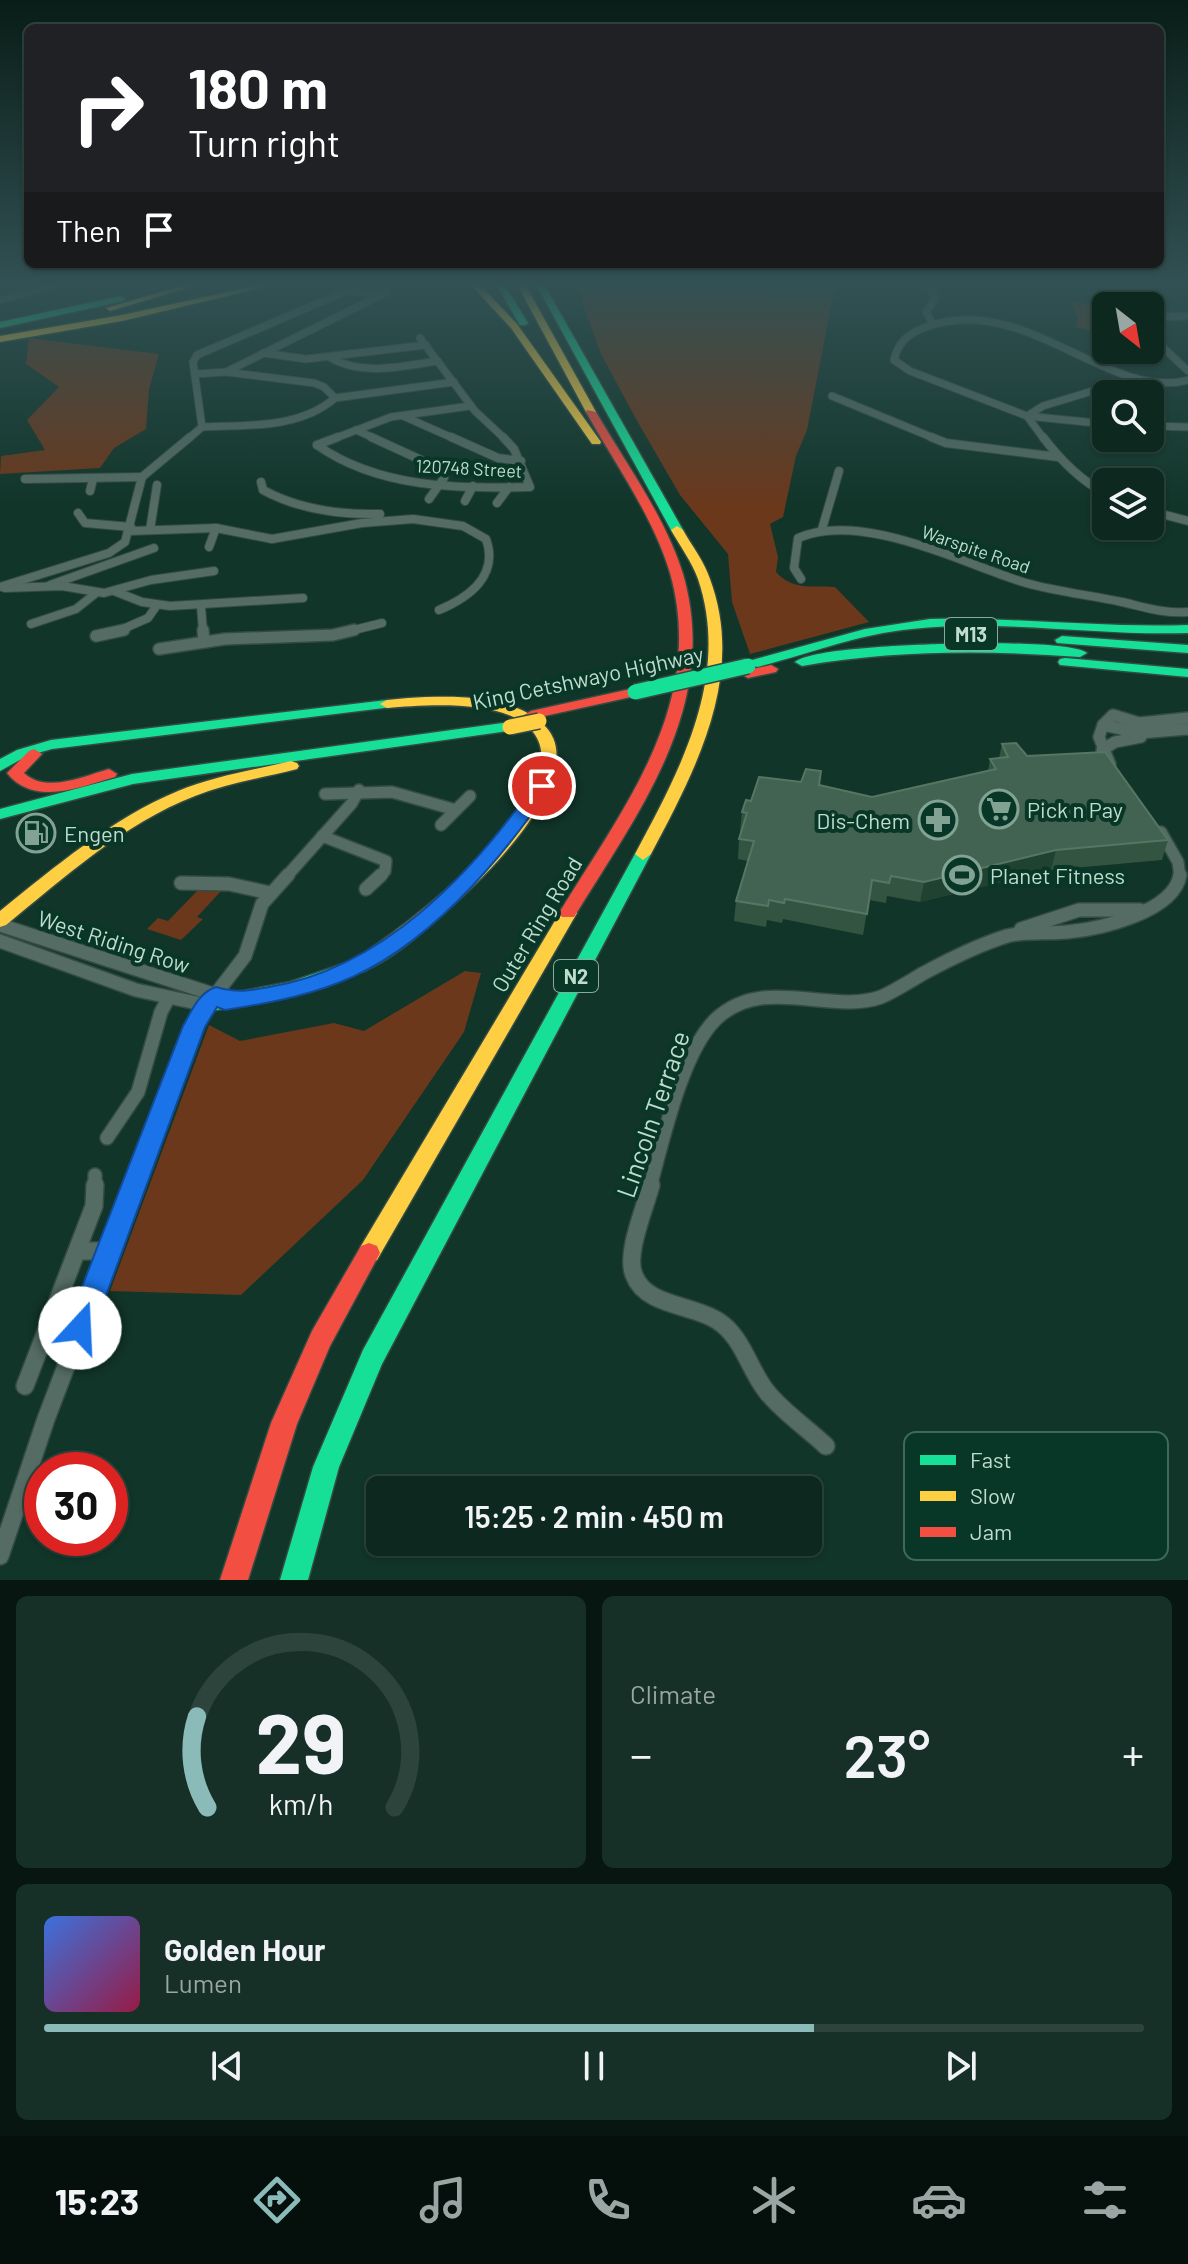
<!DOCTYPE html>
<meta charset="utf-8">
<style>
:root{--surface:#0d281f;--page:#163028;--text:#f1f3f6;--muted:#9aa6a4;--line:#2d443d;--accent:#8bbbb9}
body{margin:0;font-family:Barlow,sans-serif;background:var(--page);color:var(--text);height:100vh;display:flex;flex-direction:column;font-size:30px;white-space:nowrap}
*{box-sizing:border-box;margin:0}
p{font-size:26px;color:var(--muted)}
.icon{flex:none;width:44px;height:44px;fill:none;stroke:currentColor;stroke-width:2;stroke-linecap:round;stroke-linejoin:round}
.map{position:relative;height:1580px;overflow:hidden}
.details{display:flex;flex-direction:column;gap:16px;padding:16px;background:#071611;flex:1}
.details>*{flex:none}
.hud{position:absolute;left:24px;top:24px;width:1140px;height:244px;border-radius:12px;box-shadow:0 2px 6px #0004,0 0 0 2px var(--line);background:#202124;color:#fff;overflow:hidden}
.needle{width:52px;rotate:149deg}
.controls{position:absolute;left:1092px;top:292px;display:grid;gap:16px}
.controls a{display:grid;place-items:center;width:72px;height:72px;border-radius:12px;background:var(--surface);box-shadow:0 2px 6px #0004,0 0 0 2px var(--line);font-size:40px}
.speed{position:absolute;left:24px;top:1452px;display:flex;gap:16px;font-size:40px;font-weight:700;text-align:center}
.speed>*{display:grid;place-content:center;width:104px;height:104px;border-radius:50%;background:var(--surface);box-shadow:0 2px 6px #0004,0 0 0 2px var(--line);line-height:1}
.speed .limit{border:12px solid #d22;background:#fff;color:#111}
.pin{position:absolute;display:grid;place-items:center;width:68px;height:68px;color:#fff;margin:-34px;border:4px solid #fff;border-radius:50%;box-shadow:0 2px 8px #0007}
.me{position:absolute;width:88px;margin:-44px;rotate:20deg;stroke-linejoin:round;filter:drop-shadow(0 0 6px #0008)}
.turn{display:flex;align-items:center;gap:28px;height:168px;padding:0 32px;font-size:36px}
.turn .icon{width:104px;height:104px;stroke-width:2.5}
.turn b{display:block;font-size:56px;line-height:68px}
.then{display:flex;align-items:center;height:76px;padding:0 32px;background:#0003;gap:16px;font-size:30px}
.big{font-size:60px;font-weight:600;line-height:1.1}
.details .card{flex:1;display:flex;flex-direction:column;justify-content:center;gap:12px;min-width:0;padding:0 28px;border-radius:12px;background:var(--page)}
.details .dial{align-items:center;gap:0}
.dial svg{height:208px;overflow:visible;fill:none;stroke:var(--line);stroke-width:7;stroke-linecap:round;text-anchor:middle}
.dial text{fill:var(--text);stroke:none}
.song{display:flex;align-items:center;gap:24px}
.cover{width:96px;height:96px;border-radius:12px;background:linear-gradient(135deg,hsl(220 70% 55%),hsl(340 70% 35%))}
.played{height:8px;border-radius:4px;background:linear-gradient(90deg,var(--accent) 70%,var(--line) 70%)}
.keys{display:flex;justify-content:space-around;direction:ltr}
.heat{display:flex;justify-content:space-between;align-items:center;font-size:44px;direction:ltr}
.details .tiles{flex:1;display:grid;gap:16px;grid-template-columns:1fr 1fr}
.card:last-child{grid-column:span 2}
.trip{position:absolute;left:366px;top:1476px;width:456px;height:80px;border-radius:12px;background:var(--surface);box-shadow:0 2px 6px #0004,0 0 0 2px var(--line);font-weight:600;line-height:80px;text-align:center}
.dock{display:flex;height:128px;justify-content:space-around;align-items:center;background:#05100c;color:var(--muted)}
.dock .icon{width:56px;height:56px}
.dock .selected{color:var(--accent)}
.dock b{font-size:36px;color:var(--text)}
.map>svg:first-child{display:block}
</style>
<div class="map">
<svg width="1188" height="1580" viewBox="0 0 1188 1580">
<rect width="100%" height="100%" fill="#113529"/>
<!-- green -->
<g fill="#6b381b">
<path d="M576,286h259l-28,144 -11,26 -13,61 -13,7 8,33 -2,15c17,19 35,13 59,15l34,35 -119,32 -18,-52 -4,-48 -48,-59 -44,-76 -35,-65z"/>
<path d="M1070,300l36,10v24l-31,-7 3,-8z"/>
<path d="M29,338l130,16 -10,35 -3,40 -32,19 -14,20 -100,6 1,-18 44,-6 -18,-30 32,-33 -33,-23z"/>
<path d="M198,890h24l-25,27 6,2 -22,21 -34,-11 11,-11 10,3z"/>
<path d="M465,971l16,2 -17,59 -101,148 -122,115 -131,-4 99,-266 31,16 94,-18 30,8z"/>
</g>
<g fill="none" stroke-linecap="round" stroke-linejoin="round">
<defs>
<g id="street-far4">
<path d="M930,286l5,13 -9,13 7,12"/>
<path d="M0,300l52,-14"/>
<path d="M1150,317l38,-1"/>
<path d="M1150,335l38,36"/>
<path d="M420,338l55,73 30,28"/>
<path d="M263,353l43,6 120,-14"/>
<path d="M329,357c34,20 72,9 109,4"/>
<path d="M195,374l31,-2 161,-80"/>
<path d="M832,396l104,43"/>
<path d="M335,398l119,-16"/>
<path d="M403,416l52,23"/>
<path d="M1106,424l-79,-8 -117,-45 -16,-11c4,-18 15,-27 32,-33 99,-36 183,75 262,53"/>
<path d="M1150,426l38,1"/>
<path d="M202,427c45,-2 97,2 133,-29l-11,-11 -10,-4 -88,-11"/>
<path d="M356,430l20,9"/>
<path d="M188,439l14,-12 -9,-65 4,-7 152,-65 30,5"/>
<path d="M333,439l58,-22 79,-11"/>
<path d="M1044,439l-17,-23 16,-10 92,-28"/>
</g>
<g id="street-far3">
<path d="M371,437l72,33 1,8 -15,21"/>
<path d="M451,437l47,21 23,3"/>
<path d="M931,437l15,6 112,14"/>
<path d="M1043,437c18,24 37,43 63,57"/>
<path d="M317,445c61,43 141,44 213,42l-16,-38 -11,-12"/>
<path d="M317,445l21,-8"/>
<path d="M25,479l117,-2"/>
<path d="M261,482l2,8c35,19 77,25 117,24"/>
<path d="M90,491l3,-12"/>
<path d="M465,501l8,-15"/>
<path d="M497,503l12,-16"/>
<path d="M1150,511l38,10"/>
<path d="M78,513l7,10 46,4"/>
<path d="M822,529l17,-58"/>
<path d="M150,530l7,-45"/>
<path d="M130,531l86,-3 56,11 90,-16 51,-4 50,7 23,13c13,36 -16,58 -47,71"/>
<path d="M209,547l7,-19"/>
<path d="M801,579l-7,-11 4,-30c64,-28 165,26 228,45 32,9 64,12 96,19 22,5 43,12 66,10"/>
<path d="M50,585l104,-37"/>
<path d="M0,587l109,-34 16,-11 17,-65 48,-40"/>
<path d="M5,588l57,-2 42,7 47,-13 63,-9"/>
<path d="M114,591l28,11 28,4 133,-8"/>
<path d="M201,606l2,26"/>
<path d="M31,624l45,-15 20,-16"/>
<path d="M116,632l32,-14 9,-13"/>
<path d="M346,632l36,-9"/>
</g>
<g id="street-far2">
<path d="M203,630l1,11"/>
<path d="M96,636l28,-6"/>
<path d="M159,649l66,-10 108,-4 21,-5"/>
<path d="M1103,725l37,8 48,-4"/>
<path d="M1102,750l13,-8 26,-5"/>
<path d="M1110,764l-11,-27 4,-12 10,-10 26,8 49,-5"/>
<path d="M325,794l67,-2 64,18 14,-14"/>
<path d="M441,825l15,-15"/>
<path d="M1161,832l17,30 2,15"/>
<path d="M322,836l64,25 -1,10 -6,6"/>
<path d="M286,877l66,-74 7,-13"/>
</g>
<g id="street-far1">
<path d="M181,883l48,1 41,9"/>
<path d="M366,889l15,-14"/>
<path d="M0,925l216,70"/>
<path d="M1021,929l58,-19h61"/>
<path d="M0,941l136,49 70,15"/>
<path d="M107,1138l31,-46 23,-80 7,-13"/>
<path d="M95,1187v-12"/>
<path d="M134,1187l65,-171 46,-60 17,-52 26,-29"/>
<path d="M650,1187c13,-47 32,-135 66,-168 48,-45 113,-4 165,-22 14,-6 29,-16 43,-24 26,-14 54,-28 83,-37 18,-5 41,-2 60,-4 33,-3 107,-20 113,-57"/>
</g>
<g id="street">
<path d="M651,1185c-6,23 -26,69 -17,90 12,32 59,29 84,46 25,16 31,49 49,71 16,20 40,36 59,54"/>
<path d="M79,1251h29"/>
<path d="M25,1386l69,-180 1,-21"/>
<path d="M0,1556l46,-137 89,-234"/>
</g>
<g id="fast">
<path d="M497,286h8l23,37 -2,2h-6z"/>
<path d="M537,286h8l138,244 -2,3h-8l-2,-3z"/>
<path d="M121,296l4,3 -1,2 -124,27v-6z"/>
<path d="M930,619c86,-2 172,9 258,6v8c-92,3 -185,-14 -276,-4 -54,5 -103,25 -155,38l-7,-4 2,-3 113,-31z"/>
<path d="M1062,636l126,9v8l-131,-10 -2,-3z"/>
<path d="M941,644c26,-1 130,-3 146,9l-7,4c-94,-7 -185,-7 -278,9l-7,-4c18,-14 118,-17 146,-18z"/>
<path d="M1065,658l123,11v8l-128,-12 -2,-3 2,-3z"/>
<path d="M387,700l5,1 2,3 -2,3 -340,42 -25,7 -27,15v-12l17,-9 34,-10z"/>
<path d="M510,722l5,2 3,3 -3,3 -382,54 -133,35v-10l132,-35z"/>
<path d="M643,848l8,6 -269,510 -43,103 -31,113h-28l33,-113 50,-117 272,-496z"/>
<path d="M360,958l7,2 2,5 -2,5 -75,26 -86,16 -7,-2 -3,-5 3,-5 7,-2 84,-16z"/>
</g>
<g id="slow">
<path d="M181,286h14l-85,25 -4,-3z"/>
<path d="M255,286h15l-148,35 -122,21v-6l122,-21z"/>
<path d="M472,286h9l36,38 84,118 -1,2h-8l-81,-116z"/>
<path d="M518,286h8l70,126 -1,2 -9,-2z"/>
<path d="M677,526l6,4c9,16 21,31 27,49 36,97 -14,190 -59,275l-8,6 -8,-6c45,-84 96,-177 63,-275 -6,-17 -18,-33 -27,-49z"/>
<path d="M408,698c43,-2 101,-5 135,26 49,45 -48,142 -80,172 -27,24 -69,65 -103,76l-7,-2 -2,-5 2,-5c46,-28 230,-165 180,-228 -26,-34 -108,-27 -146,-24l-7,-4 7,-4z"/>
<path d="M291,761l6,2 2,3 -2,3c-35,9 -69,14 -102,27 -72,28 -130,81 -189,129l-6,2v-16c56,-45 111,-92 178,-120 36,-15 75,-21 113,-30z"/>
<path d="M568,907l6,2 3,4 -200,347 -8,3 -8,-3 -3,-7 3,-7 201,-337z"/>
</g>
<g id="jam">
<path d="M587,410l9,2c30,52 69,104 87,162 38,131 -44,237 -109,343h-12l-3,-4c64,-105 148,-209 111,-340 -17,-57 -55,-109 -84,-161z"/>
<path d="M771,665l7,4 -2,3 -28,6 -7,-4 2,-3z"/>
<path d="M635,688l7,4 -2,3 -109,24 -7,-4 7,-4z"/>
<path d="M34,749l8,5 -18,19c22,21 60,3 85,-4l8,5 -2,3c-35,10 -81,30 -108,-4l22,-22z"/>
<path d="M369,1243l8,3 3,7 -50,93 -33,78 -49,156h-28l51,-157 41,-92 49,-85z"/>
</g>
</defs>
<!-- street-far4 casing -->
<use href="#street-far4" stroke="#344b43" stroke-width="9"/>
<!-- street-far3 casing -->
<use href="#street-far3" stroke="#344b43" stroke-width="10"/>
<!-- street-far2 casing -->
<use href="#street-far2" stroke="#344b43" stroke-width="14"/>
<!-- street-far1 casing -->
<use href="#street-far1" stroke="#344b43" stroke-width="16"/>
<!-- street casing -->
<use href="#street" stroke="#344b43" stroke-width="20"/>
<!-- fast casing -->
<use href="#fast" stroke="#344b43" stroke-width="3"/>
<!-- slow casing -->
<use href="#slow" stroke="#344b43" stroke-width="3"/>
<!-- jam casing -->
<use href="#jam" stroke="#344b43" stroke-width="3"/>
<!-- street-far4 -->
<use href="#street-far4" stroke="#546c63" stroke-width="7"/>
<!-- street-far3 -->
<use href="#street-far3" stroke="#546c63" stroke-width="8"/>
<!-- street-far2 -->
<use href="#street-far2" stroke="#546c63" stroke-width="11"/>
<!-- street-far1 -->
<use href="#street-far1" stroke="#546c63" stroke-width="13"/>
<!-- street -->
<use href="#street" stroke="#546c63" stroke-width="17"/>
<!-- fast -->
<use href="#fast" fill="#16e098" fill-rule="evenodd"/>
<!-- slow -->
<use href="#slow" fill="#ffcf43" fill-rule="evenodd"/>
<!-- jam -->
<use href="#jam" fill="#f24e42" fill-rule="evenodd"/>
<defs>
<path id="fast-bridge" d="M635,692l113,-26"/>
<path id="slow-bridge" d="M510,727l29,-6"/>
</defs>
<!-- fast-bridge casing -->
<use href="#fast-bridge" stroke="#344b43" stroke-width="18" stroke-linecap="butt"/>
<!-- slow-bridge casing -->
<use href="#slow-bridge" stroke="#344b43" stroke-width="18" stroke-linecap="butt"/>
<!-- fast-bridge -->
<use href="#fast-bridge" stroke="#16e098" stroke-width="15"/>
<!-- slow-bridge -->
<use href="#slow-bridge" stroke="#ffcf43" stroke-width="15"/>
</g>
<!-- wall -->
<path fill="#345442" d="M1002,744l25,12 141,84 -6,20 -111,10 -131,32 -33,-6 -1,7 -17,-3 -6,35 -80,-16 -1,4 -15,-3 -1,7 -32,-6 2,-20 12,-40 -10,-2 1,-20 3,-7h-2l2,-20 9,-11 50,-19 20,-11 -2,14 53,12 116,-26 2,-12 9,-1z"/>
<!-- shaded-wall -->
<path fill="#1f4231" d="M1056,850l-5,20 -131,32 4,-20z"/>
<!-- building -->
<path fill="#426351" stroke="#567664" stroke-width="2" d="M1016,743l11,13 78,-4 63,88 -112,10 -132,32 -33,-6 -2,7 -17,-3 -5,34 -82,-15 -1,4 -15,-3 -1,6 -32,-5 18,-60 -15,-2 8,-26 -5,-1 4,-12 5,1 8,-24 42,5 5,-13 15,2 -2,14 53,12 124,-28 -6,-10 18,-2 -6,-13z"/>
<!-- sky -->
<linearGradient id="sky" x2="0" y2="1"><stop stop-color="#091d17"/><stop offset="0.56" stop-color="#325154"/><stop offset="1" stop-color="#325154" stop-opacity="0"/></linearGradient>
<rect width="1188" height="507" fill="url(#sky)"/>
<!-- route -->
<path fill="#1a73e8" stroke="#114b97" stroke-width="2" d="M542,781l9,5c-50,75 -126,164 -213,197 -36,14 -74,21 -113,27l-8,-3 -12,20 -111,301 -4,9 -10,3 -10,-3 -4,-9 117,-302c8,-14 16,-34 33,-39 21,6 31,4 53,0 113,-18 205,-115 267,-205z"/>
<!-- icons -->
<defs>
<symbol id="supermarket-ring" viewBox="-11 -11 22 22"><circle r="9.5" fill="#093727" stroke="#82a294" stroke-width="1.5"/><path d="M-6-5.5h2.5l.6 2H6L4.5 2H-2.5L-4.4-4H-6ZM-1.5 3.2a1.3 1.3 0 1 0 .1 0ZM3 3.2a1.3 1.3 0 1 0 .1 0Z" fill="#82a294"/></symbol>
<symbol id="pharmacy-ring" viewBox="-11 -11 22 22"><circle r="9.5" fill="#093727" stroke="#82a294" stroke-width="1.5"/><path d="M-2-6h4v4h4v4h-4v4h-4v-4h-4v-4h4Z" fill="#82a294"/></symbol>
<symbol id="fuel-ring" viewBox="-11 -11 22 22"><circle r="9.5" fill="#093727" stroke="#82a294" stroke-width="1.5"/><path d="M-5.5-6h7V0h2V4h1.3V-2.5L3-4.5l.8-.8L6-3V5H2.5V1h-1V6h-7ZM-4.2-4.7v3.2H.2V-4.7Z" fill="#82a294"/></symbol>
<symbol id="stadium-ring" viewBox="-11 -11 22 22"><circle r="9.5" fill="#093727" stroke="#82a294" stroke-width="1.5"/><path d="M0-5a6.5 5 0 1 0 0 10a6.5 5 0 1 0 0-10ZM-3.5-1.8h7v3.6h-7Z" fill="#82a294"/></symbol>
</defs>
<g fill-rule="evenodd">
<use href="#supermarket-ring" x="977" y="787" width="44" height="44"/>
<use href="#pharmacy-ring" x="916" y="798" width="44" height="44"/>
<use href="#fuel-ring" x="14" y="811" width="44" height="44"/>
<use href="#stadium-ring" x="940" y="853" width="44" height="44"/>
</g>
<g text-anchor="middle" dominant-baseline="central" stroke-width="8" stroke-linejoin="round" paint-order="stroke">
<!-- far-street labels -->
<g font-size="18" fill="#bfdcce" stroke="#093727">
<text transform="translate(469 468) rotate(3)">120748 Street</text>
<text transform="translate(976 549) rotate(19)">Warspite Road</text>
</g>
<!-- shield labels -->
<g fill="#093727" stroke="#88aa9c" stroke-width="2">
<rect x="945" y="618" width="52" height="32" rx="6"/>
<rect x="554" y="960" width="44" height="32" rx="6"/>
</g>
<g font-size="20" font-weight="bold" fill="#bfdcce">
<text x="971" y="634">M13</text>
<text x="576" y="976">N2</text>
</g>
<!-- street labels -->
<g font-size="22" fill="#bfdcce" stroke="#093727">
<text transform="translate(588 677) rotate(-12)">King Cetshwayo Highway</text>
<text transform="translate(536 924) rotate(-59)">Outer Ring Road</text>
<text transform="translate(114 941) rotate(18)">West Riding Row</text>
</g>
<!-- poi labels -->
<g font-size="22" fill="#bfdcce" stroke="#093727" text-anchor="start">
<text x="1027" y="809">Pick n Pay</text>
<text x="910" y="820" text-anchor="end">Dis-Chem</text>
<text x="64" y="833">Engen</text>
<text x="990" y="875">Planet Fitness</text>
</g>
<!-- near-street labels -->
<g font-size="26" fill="#bfdcce" stroke="#093727">
<text transform="translate(652 1114) rotate(-71)">Lincoln Terrace</text>
</g>
</g>
<!-- legend -->
<rect x="904" y="1432" width="264" height="128" rx="12" fill="#093727" stroke="#406959" stroke-width="2"/>
<rect x="920" y="1455" width="36" height="10" fill="#16e098"/>
<rect x="920" y="1491" width="36" height="10" fill="#ffcf43"/>
<rect x="920" y="1527" width="36" height="10" fill="#f24e42"/>
<g font-size="22" fill="#bfdcce">
<text x="970" y="1468">Fast</text>
<text x="970" y="1504">Slow</text>
<text x="970" y="1540">Jam</text>
</g>
</svg>
<div class="controls">
<a><svg class="needle" viewBox="-14 -14 28 28"><path d="M0-13l5 13h-10z" fill="#e53935"/><path d="M0 13l5-13h-10z" fill="#9aa6a4"/></svg></a>
<a><svg class="icon" aria-label="search" viewBox="0 0 24 24"><circle cx="10" cy="10" r="6"/><path d="M15 15l6 6"/></svg></a>
<a><svg class="icon" aria-label="layers" viewBox="0 0 24 24"><path d="M12 4l9 5-9 5-9-5zM3 14l9 5 9-5"/></svg></a>
</div>
<div class="speed"><div class="limit">30</div></div>
<div class="pin" style="left:542px;top:786px;background:#d93025"><svg class="icon" aria-label="arrive" viewBox="0 0 24 24"><path d="M6 21V4h12l-3 4 3 4H6"/></svg></div>
<svg class="me" style="left:80px;top:1328px" viewBox="-20 -20 40 40"><circle r="19" fill="#fff"/><path d="M0-13L10 11 0 6-10 11z" fill="#1a73e8"/></svg>
<div class="trip">15:25 · 2 min · 450 m</div>
<div class="hud">
<div class="turn"><svg class="icon" aria-label="right" viewBox="0 0 24 24"><path d="M7 20v-9h11M14 6l5 5-5 5"/></svg><div><b>180 m</b>Turn right</div></div>
<div class="then">Then<svg class="icon" aria-label="arrive" viewBox="0 0 24 24"><path d="M6 21V4h12l-3 4 3 4H6"/></svg></div>
</div>
</div>
<section class="details">
<div class="tiles">
<div class="card dial"><svg viewBox="0 0 100 80">
<path d="M14 69A42 42 0 1 1 86 69"/>
<path d="M14 69A42 42 0 0 1 10 34" stroke="#8bbbb9"/>
<text x="50" y="56" font-size="32" font-weight="700">29</text>
<text x="50" y="72" font-size="11">km/h</text>
</svg></div>
<div class="card"><p>Climate</p>
<div class="heat"><a>−</a><b class="big">23°</b><a>+</a></div>
</div>
<div class="card">
<div class="song"><i class="cover"></i><div><b>Golden Hour</b><p>Lumen</p></div></div>
<div class="played"></div>
<div class="keys"><svg class="icon" aria-label="previous" viewBox="0 0 24 24"><path d="M18 5L8 12l10 7zM5 5v14"/></svg><svg class="icon" aria-label="pause" viewBox="0 0 24 24"><path d="M8 5v14M16 5v14"/></svg><svg class="icon" aria-label="next" viewBox="0 0 24 24"><path d="M6 5l10 7-10 7zM19 5v14"/></svg></div>
</div>
</div>
</section>
<nav class="dock">
<b>15:23</b>
<svg class="icon selected" aria-label="directions" viewBox="0 0 24 24"><path d="M12 3l9 9-9 9-9-9zM9 14v-3h6M13 9l2 2-2 2"/></svg>
<svg class="icon" aria-label="music" viewBox="0 0 24 24"><path d="M9 18V5l10-2v13"/><circle cx="6" cy="18" r="3"/><circle cx="16" cy="16" r="3"/></svg>
<svg class="icon" aria-label="phone" viewBox="0 0 24 24"><path d="M5 4h4l2 5-3 2q2 4 5 5l2-3 5 2v4C11 20 4 13 5 4z"/></svg>
<svg class="icon" aria-label="climate" viewBox="0 0 24 24"><path d="M12 3v18M4 7l16 10M4 17L20 7"/></svg>
<svg class="icon" aria-label="car" viewBox="0 0 24 24"><path d="M5 17H2v-5l4-1 3-4h7l3 4 3 1v5h-3M9 17h6M6 11h13"/><circle cx="7" cy="17" r="2"/><circle cx="17" cy="17" r="2"/></svg>
<svg class="icon" aria-label="filters" viewBox="0 0 24 24"><path d="M4 7h16M4 17h16"/><circle cx="9" cy="7" r="2"/><circle cx="15" cy="17" r="2"/></svg>
</nav>
